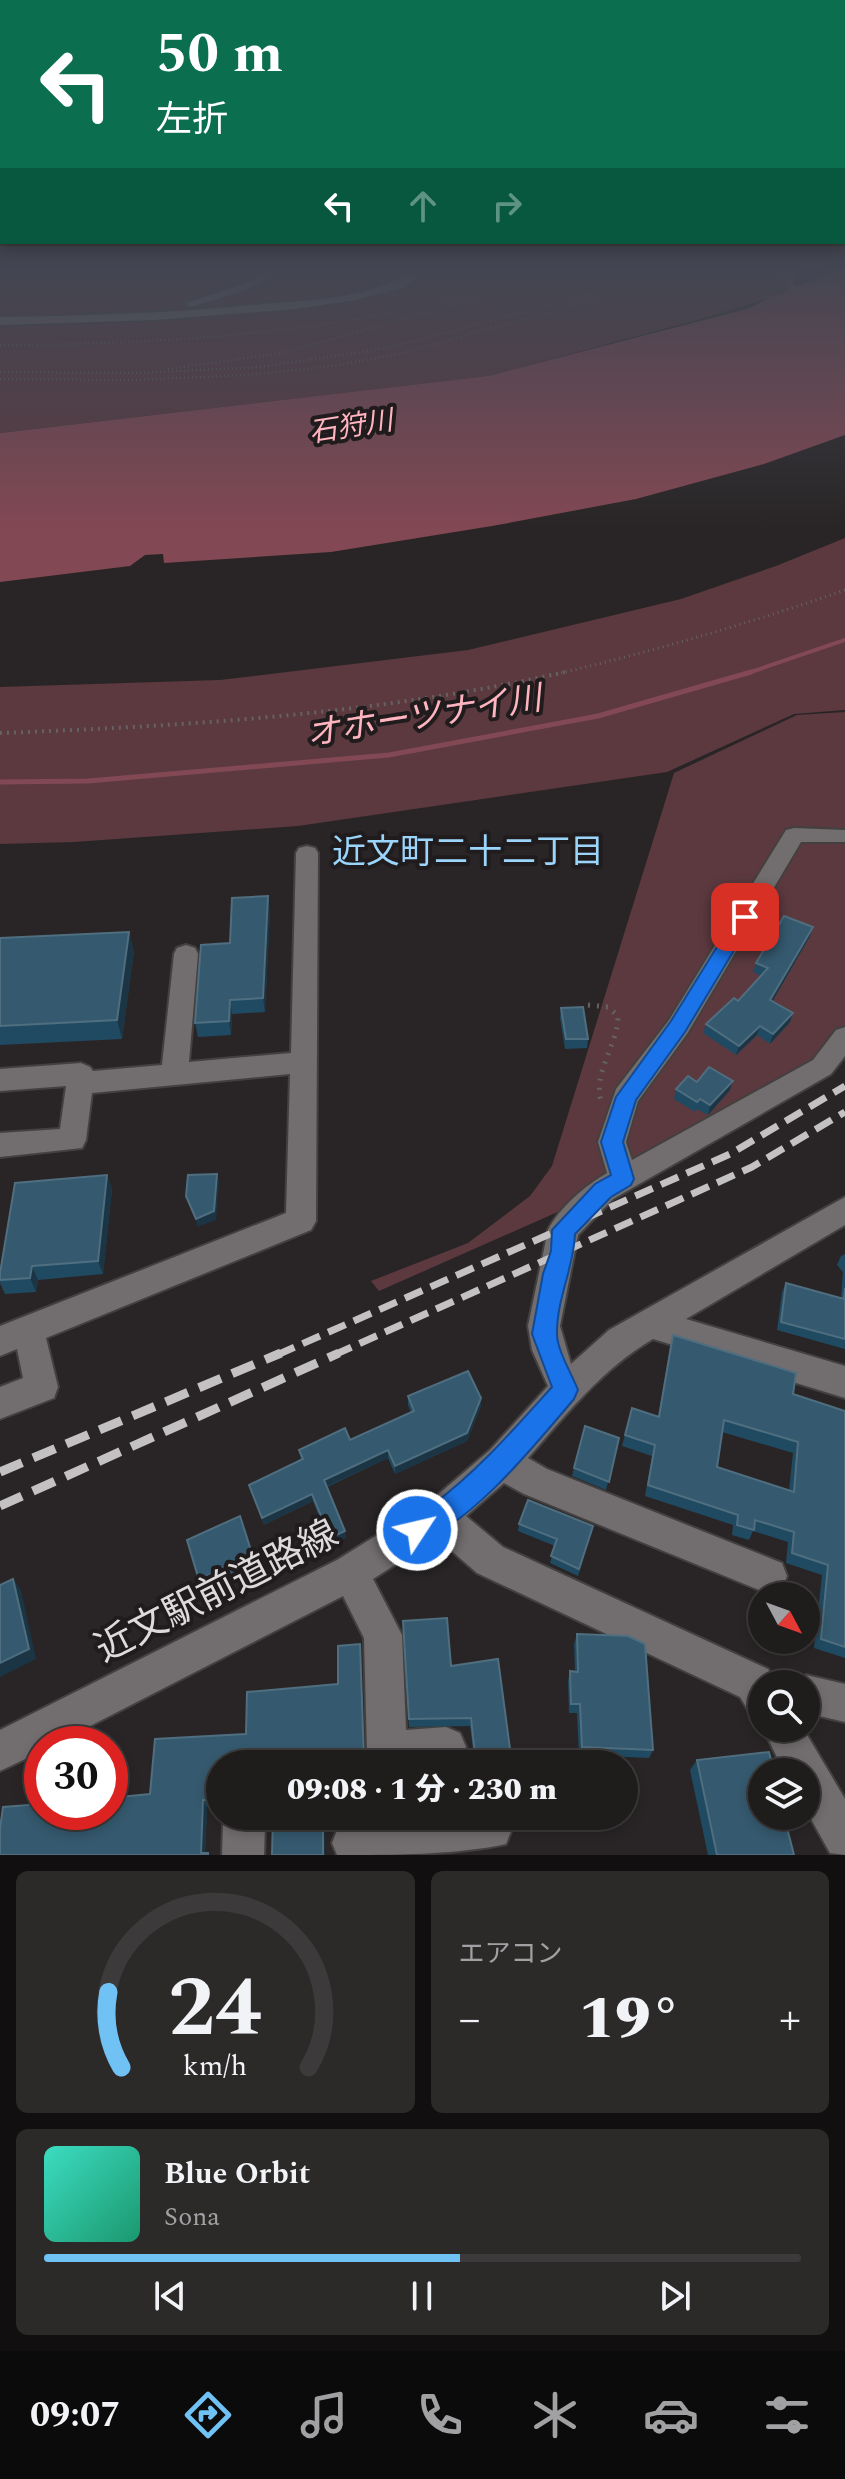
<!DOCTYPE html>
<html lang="ja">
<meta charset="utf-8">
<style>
:root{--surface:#1f1c1c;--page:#2c2929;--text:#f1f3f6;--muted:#a1a1a3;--line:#3c3a3b;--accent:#70c2f4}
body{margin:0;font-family:Spectral,"Noto Sans JP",serif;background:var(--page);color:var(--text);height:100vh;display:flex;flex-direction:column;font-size:30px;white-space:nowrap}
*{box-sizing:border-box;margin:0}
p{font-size:26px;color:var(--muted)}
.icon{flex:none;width:44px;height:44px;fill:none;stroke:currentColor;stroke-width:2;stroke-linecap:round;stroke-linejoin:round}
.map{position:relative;height:1855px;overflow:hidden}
.side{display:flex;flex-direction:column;gap:16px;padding:16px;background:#110f0f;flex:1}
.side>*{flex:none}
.guide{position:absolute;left:0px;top:0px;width:846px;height:244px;box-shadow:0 4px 12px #0003,0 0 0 2px var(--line);background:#0b6e4f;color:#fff;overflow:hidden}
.needle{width:52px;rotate:131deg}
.fabs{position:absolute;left:748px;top:1582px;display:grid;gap:16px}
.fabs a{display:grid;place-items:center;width:72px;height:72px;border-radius:50%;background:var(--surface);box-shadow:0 4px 12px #0003,0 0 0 2px var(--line);font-size:40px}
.speed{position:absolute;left:24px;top:1726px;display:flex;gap:16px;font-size:40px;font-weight:700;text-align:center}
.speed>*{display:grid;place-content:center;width:104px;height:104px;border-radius:50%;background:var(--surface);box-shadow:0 4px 12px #0003,0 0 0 2px var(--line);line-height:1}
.speed .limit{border:12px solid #d22;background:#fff;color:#111}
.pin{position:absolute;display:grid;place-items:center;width:68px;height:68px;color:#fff;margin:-34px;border-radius:16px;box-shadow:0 4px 12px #0006}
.me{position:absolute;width:88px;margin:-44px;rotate:55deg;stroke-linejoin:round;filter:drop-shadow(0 0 6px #0008)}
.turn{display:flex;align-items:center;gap:28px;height:168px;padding:0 24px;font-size:36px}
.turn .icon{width:104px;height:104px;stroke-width:2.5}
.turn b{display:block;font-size:56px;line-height:68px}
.lanes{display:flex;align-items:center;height:76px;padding:0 24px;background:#0003;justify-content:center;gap:40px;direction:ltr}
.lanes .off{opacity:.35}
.big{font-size:60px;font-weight:800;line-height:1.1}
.side .card{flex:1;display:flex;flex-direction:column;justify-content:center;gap:12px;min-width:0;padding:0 28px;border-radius:12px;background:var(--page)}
.side .dial{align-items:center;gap:0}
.dial svg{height:208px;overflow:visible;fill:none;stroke:var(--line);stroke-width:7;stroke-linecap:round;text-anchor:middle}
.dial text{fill:var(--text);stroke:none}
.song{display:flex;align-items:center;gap:24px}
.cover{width:96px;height:96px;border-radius:12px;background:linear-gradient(135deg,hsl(170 70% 55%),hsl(160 70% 35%))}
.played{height:8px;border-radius:4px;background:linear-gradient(90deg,var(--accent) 55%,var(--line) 55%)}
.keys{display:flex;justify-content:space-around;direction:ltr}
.heat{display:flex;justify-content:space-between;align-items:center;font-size:44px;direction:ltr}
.side .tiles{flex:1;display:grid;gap:16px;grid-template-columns:1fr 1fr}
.card:last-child{grid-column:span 2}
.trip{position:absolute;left:206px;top:1750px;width:432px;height:80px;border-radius:40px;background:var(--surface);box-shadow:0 4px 12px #0003,0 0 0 2px var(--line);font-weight:800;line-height:80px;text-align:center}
.menu{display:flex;height:128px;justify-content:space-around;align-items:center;background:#0c0b0b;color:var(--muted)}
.menu .icon{width:56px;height:56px}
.menu .selected{color:var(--accent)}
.menu b{font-size:36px;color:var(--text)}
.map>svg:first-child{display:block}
</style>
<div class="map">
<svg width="845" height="1855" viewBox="0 0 845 1855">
<rect width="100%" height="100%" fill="#292526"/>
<!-- green -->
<g fill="#5b393f">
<path d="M0,269h789l-12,8 14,14 -79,25 -224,60 -488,57z"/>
<path d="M845,538v172l-51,4 -127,58 -369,54 -224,16 -74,2v-157l220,-7 248,-30 213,-51 95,-33z"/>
<path d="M845,712v348l-156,94 -310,137 -8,-10 97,-38 62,-47 22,-30 122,-393 123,-58z"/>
</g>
<!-- water -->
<path fill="#824853" d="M789,269h15l-11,5 5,3 -5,3 2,6c18,-3 34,-15 50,-17v166l-81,29 -128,35 -144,27 -161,26 -167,11 -1,-9 -18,1 -15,11 -130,16v-149l488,-57 262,-68 22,-12 18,-5 -13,-14z"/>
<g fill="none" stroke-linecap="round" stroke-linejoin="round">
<!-- stream-far1 -->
<path stroke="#824853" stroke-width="4" d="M745,674l100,-34"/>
<!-- stream -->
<path stroke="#824853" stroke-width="5" d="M0,782l88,-1 301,-26 209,-39 153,-44"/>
<defs>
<g id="minor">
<path d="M269,269h14l-36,21 -56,17 -6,-4 54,-17z"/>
<path d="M415,269h13l-23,18 -49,13 -61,9 -141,11 -154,5v-8c87,-1 175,-4 262,-13 50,-4 111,-5 153,-35z"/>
<path d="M794,828l51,2v12h-44l-114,192 -49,67 -12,41 6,18 181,-100 23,-30 9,-3v29l-14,18 -218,125 -35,36 -18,91 11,38 38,-34 236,-133v28l-159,94 159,47v32l-192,-59c-50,29 -87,76 -125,119l19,11 235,94 5,13 -5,13 -13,5 -245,-100 -20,-11 -38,33 37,31 265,122 8,15h-14v31l-14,-5 -8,-13 -263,-124 -40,-35 -64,41 29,56 4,95 40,-3 14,6 6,14 -6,14 -7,3h-81l-5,-13 -3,-113 -21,-42 -288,148h-13v7l-42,20v-41l337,-170 90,-56 63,-54 58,-64 -16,-36 -4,-24 20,-96c11,-22 38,-45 59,-57l-9,-31 18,-53 53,-69 117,-190z"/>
<path d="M307,846l8,2 3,5 -2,368 -5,9 -265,108 12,49 -4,11 -54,21v-32l23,-9 -6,-29 -17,7v-30l286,-113 4,-139 -198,19 -6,47 -4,8 -82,9v-24l60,-4 6,-43 -66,5v-22l81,-6 9,4 3,4 69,-6 12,-111 3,-6 9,-3 9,3 3,6 -9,108 102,-9 5,-200 3,-5z"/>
<path d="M806,1675l39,9v38l-39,-9v-29h-15z"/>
<path d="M762,1726l41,2 42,71v56l-15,-2 -24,-43v-38h-22z"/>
<path d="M227,1816h34l4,9 -1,30h-42l1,-30z"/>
<path d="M414,1816h92l6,13 -6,15c-50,11 -116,11 -169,11l-5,-12 6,-15 15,-6z"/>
</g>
<path id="highway" d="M826,269h19v6l-17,-4z"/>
</defs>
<!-- minor casing -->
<use href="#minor" stroke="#434040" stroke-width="4"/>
<!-- highway casing -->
<use href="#highway" stroke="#434040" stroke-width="4"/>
<!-- path-far3 -->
<g stroke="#656263" stroke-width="2" stroke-dasharray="1 3" stroke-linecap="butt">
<path d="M512,285l33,-16"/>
<path d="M0,345c200,-1 381,-17 573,-76"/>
<path d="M168,369l114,-16 204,-57"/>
<path d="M0,372l138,1 122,-6 128,-19 298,-79"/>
<path d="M0,379l135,1 110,-5 89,-9 65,-12 307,-85"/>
</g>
<!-- path-far2 -->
<path stroke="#656263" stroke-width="3" stroke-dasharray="1 4" stroke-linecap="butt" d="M556,674c99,-23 194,-51 289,-84"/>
<!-- path-far1 -->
<path stroke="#656263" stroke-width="4" stroke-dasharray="2 5" stroke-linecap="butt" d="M0,733c189,-7 380,-19 565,-61"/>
<!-- path -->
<path stroke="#656263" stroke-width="5" stroke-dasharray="2 7" stroke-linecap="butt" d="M588,1005l20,2 10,9c0,30 -27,58 -16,88"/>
<!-- minor -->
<use href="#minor" fill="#726d6e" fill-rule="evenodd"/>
<!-- highway -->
<use href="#highway" fill="#e26e87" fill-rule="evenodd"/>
<!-- rail-far1 -->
<g stroke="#c4c1c2" stroke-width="7" stroke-dasharray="19 9" stroke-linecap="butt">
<path d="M277,1355l453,-201 115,-68"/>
<path d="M334,1355l418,-188 93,-55"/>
</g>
<!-- rail -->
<g stroke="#c4c1c2" stroke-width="9" stroke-dasharray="24 12" stroke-linecap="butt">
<path d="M0,1472l281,-119"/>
<path d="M0,1506l339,-153"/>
</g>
</g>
<!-- wall -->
<g fill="#204a61" fill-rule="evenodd">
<path d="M270,910l-5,102 -33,2 -1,21 -33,2 -3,-14 35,-80z"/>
<path d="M810,936l-38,65 18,21 -20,22 -13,-9 -21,20 -33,-22 3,-9 32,-23 23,-25 -8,-4 3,-9z"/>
<path d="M0,938l134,13 -12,88 -122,6z"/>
<path d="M561,1008l27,31 -1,9 -22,1 -5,-31z"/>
<path d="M697,1082l33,8 -22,25 -11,-6 -2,3 -21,-13 2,-10z"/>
<path d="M107,1175l5,14 -9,85 -65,6 -2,12 -31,2 -5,-11v-10z"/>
<path d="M845,1254v95l-68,-19 5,-38 4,-9 55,15 2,-26 -6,-7 4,-9z"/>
<path d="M673,1335l120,59 52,17v247l-31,-10 8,-73 -36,-12 2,-21 -35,-11 -4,9 -17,-5 1,-10 -88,-29 7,-40 -30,-10 10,-38 26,9 12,-70zM722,1432l71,21 -4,37 -72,-23z"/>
<path d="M408,1396l73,2v8l-14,35 -72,33 -7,-16 -61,29 19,51 -15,8 -18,-45 -49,24 -15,-40 52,-25 -2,-10 51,-10 61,-27 -3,-8z"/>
<path d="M619,1438l-13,52 -34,-14 2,-8z"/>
<path d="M519,1524l74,2 -15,50 -28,-13 5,-17 -37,-15z"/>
<path d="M403,1622l48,44 61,98h-37l-5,-38 -61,1z"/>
<path d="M577,1634l76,116 -4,8 -70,-3 -2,-42h-8l-1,-32 2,-10 5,1 -1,-28z"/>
<path d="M361,1653l3,107 -90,-2 -31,3v3h-23v42l-13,1 -2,46 -205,2 150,-61 96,-60 92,-50z"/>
<path d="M697,1760l97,95h-86l-18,-85z"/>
</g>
<!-- shaded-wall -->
<g fill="#1b3544">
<path d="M268,896l2,14 -5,102 -2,-14z"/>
<path d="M813,927l-3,9 -42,73 2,-9z"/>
<path d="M129,932l5,19 -12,88 -5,-19z"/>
<path d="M230,1000l2,14 -1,21 -2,-14z"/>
<path d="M793,1013l-3,9 -20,22 3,-10z"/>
<path d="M760,1026l-3,9 -21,20 3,-9z"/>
<path d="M733,1081l-3,9 -22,25 2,-10z"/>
<path d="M217,1174l2,8 -3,38 -19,7 -1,-8z"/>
<path d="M107,1175l5,14 -9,85 -5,-13z"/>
<path d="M32,1266l6,14 -2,12 -6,-14z"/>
<path d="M481,1398v8l-14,35 -72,33v-8z"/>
<path d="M388,1450v8l-63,29 -1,-7z"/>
<path d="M312,1494l1,7 -49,24 -2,-7z"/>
<path d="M345,1531l1,7 -15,8 -1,-8z"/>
<path d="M256,1566l2,7 -28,14 -2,-7z"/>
<path d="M224,1568l2,7 -24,12 -3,-7z"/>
<path d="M13,1579l8,11 15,69 -36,18v-14z"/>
<path d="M203,1800l4,7 -2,48 -4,-2z"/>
<path d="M323,1816h1l1,39h-2z"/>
</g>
<!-- building -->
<g fill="#35596e" stroke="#4f6e7f" stroke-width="2" fill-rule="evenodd">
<path d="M268,896l-5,102 -33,2 -1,21 -34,2 6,-78 29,-2 2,-45z"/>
<path d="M784,916l29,11 -43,73 23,13 -20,21 -13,-8 -21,20 -33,-22 28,-26 4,3 30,-33 -12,-5z"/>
<path d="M129,932l-12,88 -117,6v-88z"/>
<path d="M583,1007l5,32h-22l-5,-31z"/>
<path d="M709,1067l24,14 -23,24 -10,-6 -3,3 -21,-13 12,-13 9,6z"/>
<path d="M217,1174l-3,37 -18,8 -10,-23 2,-21z"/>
<path d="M107,1175l-9,86 -66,5 -2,12 -30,2v-7l15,-90z"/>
<path d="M786,1283l58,16 1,-11v51l-64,-17z"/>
<path d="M673,1335l123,38 -3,21 52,17v236l-24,-8 7,-74 -36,-12 2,-21 -39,-12 -1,10 -17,-5 1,-10 -90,-30 7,-40 -30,-10 7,-27 27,9zM724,1420l74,22 -4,50 -77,-25z"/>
<path d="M468,1371l13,27 -14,35 -72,33 -7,-16 -64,30 21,51 -15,7 -18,-44 -50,24 -13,-33 54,-26 -4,-9 46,-22 5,12 64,-29 -6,-15z"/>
<path d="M585,1426l34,12 -10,44 -35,-14z"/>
<path d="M528,1500l65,26 -14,43 -28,-13 6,-17 -38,-15z"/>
<path d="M240,1516l16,50 -28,14 -4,-12 -25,12 -12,-40z"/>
<path d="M13,1579l16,70 -29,14v-78z"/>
<path d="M447,1618l4,48 47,-7 14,105h-36l-5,-46 -62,1 -6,-98z"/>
<path d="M577,1634l51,2 17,8 8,106 -71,-3 -2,-43h-9l-1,-33 8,1z"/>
<path d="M360,1644l4,116h8v4h-98v-13l-34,3 -1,10h-19v36h-17l-2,53h7v2h-208v-26l3,-22 39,-3v8h68v-14l40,-4 5,-55 91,-5 1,-42 91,-8v-38z"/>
<path d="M769,1752l5,20h-12v44h22l10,39h-77l-20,-95z"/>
<path d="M273,1816h50v39h-51z"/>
</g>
<!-- sky -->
<linearGradient id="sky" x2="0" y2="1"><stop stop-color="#171415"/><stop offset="0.51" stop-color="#434652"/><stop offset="1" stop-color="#434652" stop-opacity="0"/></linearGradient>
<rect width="845" height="529" fill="url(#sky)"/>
<!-- route -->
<path fill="#1a73e8" stroke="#114b97" stroke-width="2" d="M745,911l9,6 -69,115 -49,68 -13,42 11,37 -3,6 -20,12 -36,37c-1,33 -18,64 -18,98 -1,17 15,42 21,58l-4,9c-41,48 -98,120 -157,145l-10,-4 -4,-10c6,-13 16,-16 28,-24 46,-34 83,-77 121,-119l-20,-53 11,-60 8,-23 1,-21 43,-46 16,-9 -10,-33 15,-45 55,-76 67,-108z"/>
<g text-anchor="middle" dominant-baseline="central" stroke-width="8" stroke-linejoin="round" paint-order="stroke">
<!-- far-water labels -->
<g font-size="28" font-style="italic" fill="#ffb4c0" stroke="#201c1d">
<text transform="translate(351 427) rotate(-9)">石狩川</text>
</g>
<!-- water labels -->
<g font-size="34" font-style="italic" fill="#ffb4c0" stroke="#201c1d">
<text transform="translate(424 717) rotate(-9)">オホーツナイ川</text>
</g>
<!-- neighbourhood labels -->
<g font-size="34" fill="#9bd5fb" stroke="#201c1d">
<text x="468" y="853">近文町二十二丁目</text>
</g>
<!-- near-street labels -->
<g font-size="38" fill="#dddadb" stroke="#201c1d">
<text transform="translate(217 1592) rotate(-27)">近文駅前道路線</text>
</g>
</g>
</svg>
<div class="fabs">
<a><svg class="needle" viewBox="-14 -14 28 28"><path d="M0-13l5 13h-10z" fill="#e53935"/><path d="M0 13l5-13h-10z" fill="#a1a1a3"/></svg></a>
<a><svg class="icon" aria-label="search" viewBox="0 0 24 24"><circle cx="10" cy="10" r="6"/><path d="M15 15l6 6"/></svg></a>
<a><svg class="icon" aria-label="layers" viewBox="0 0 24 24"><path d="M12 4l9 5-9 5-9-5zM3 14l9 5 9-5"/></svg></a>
</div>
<div class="speed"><div class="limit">30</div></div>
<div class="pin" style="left:745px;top:917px;background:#d93025"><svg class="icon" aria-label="arrive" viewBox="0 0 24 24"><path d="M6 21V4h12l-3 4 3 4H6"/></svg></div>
<svg class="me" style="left:417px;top:1530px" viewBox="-20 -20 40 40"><circle r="17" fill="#1a73e8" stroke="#fff" stroke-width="3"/><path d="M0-11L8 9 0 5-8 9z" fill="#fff"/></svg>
<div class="trip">09:08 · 1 分 · 230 m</div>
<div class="guide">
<div class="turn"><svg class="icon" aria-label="left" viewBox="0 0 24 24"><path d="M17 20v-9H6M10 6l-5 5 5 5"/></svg><div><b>50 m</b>左折</div></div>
<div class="lanes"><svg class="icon" aria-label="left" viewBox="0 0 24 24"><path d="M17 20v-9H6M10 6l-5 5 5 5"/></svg><svg class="icon off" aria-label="ahead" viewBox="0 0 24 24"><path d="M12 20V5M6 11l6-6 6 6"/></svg><svg class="icon off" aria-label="right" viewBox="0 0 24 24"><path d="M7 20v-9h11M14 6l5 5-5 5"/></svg></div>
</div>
</div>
<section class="side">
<div class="tiles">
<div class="card dial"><svg viewBox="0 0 100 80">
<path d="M14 69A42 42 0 1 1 86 69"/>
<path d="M14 69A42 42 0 0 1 9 40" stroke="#70c2f4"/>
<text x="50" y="56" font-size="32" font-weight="700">24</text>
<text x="50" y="72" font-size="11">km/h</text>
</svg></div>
<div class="card"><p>エアコン</p>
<div class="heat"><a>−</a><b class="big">19°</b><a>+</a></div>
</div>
<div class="card">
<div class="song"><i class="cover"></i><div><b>Blue Orbit</b><p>Sona</p></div></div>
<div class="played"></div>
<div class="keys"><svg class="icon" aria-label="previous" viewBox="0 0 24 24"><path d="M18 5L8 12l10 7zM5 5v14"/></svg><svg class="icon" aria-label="pause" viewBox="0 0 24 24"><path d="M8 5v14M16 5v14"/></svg><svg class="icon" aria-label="next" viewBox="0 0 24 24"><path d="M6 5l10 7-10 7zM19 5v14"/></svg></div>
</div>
</div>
</section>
<nav class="menu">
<b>09:07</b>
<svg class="icon selected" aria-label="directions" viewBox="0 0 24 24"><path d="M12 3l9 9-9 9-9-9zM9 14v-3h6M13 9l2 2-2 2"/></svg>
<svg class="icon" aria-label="music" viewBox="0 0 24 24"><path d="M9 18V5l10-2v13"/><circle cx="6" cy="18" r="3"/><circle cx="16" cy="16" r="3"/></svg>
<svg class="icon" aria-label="phone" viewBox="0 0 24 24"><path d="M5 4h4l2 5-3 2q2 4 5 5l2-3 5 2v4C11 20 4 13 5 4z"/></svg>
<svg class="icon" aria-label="climate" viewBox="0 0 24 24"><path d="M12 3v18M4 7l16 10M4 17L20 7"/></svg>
<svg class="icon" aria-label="car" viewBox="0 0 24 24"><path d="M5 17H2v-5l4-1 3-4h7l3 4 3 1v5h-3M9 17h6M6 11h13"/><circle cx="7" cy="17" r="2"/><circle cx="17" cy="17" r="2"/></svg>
<svg class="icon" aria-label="filters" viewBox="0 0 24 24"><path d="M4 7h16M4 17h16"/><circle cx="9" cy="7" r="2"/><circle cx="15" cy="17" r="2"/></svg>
</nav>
